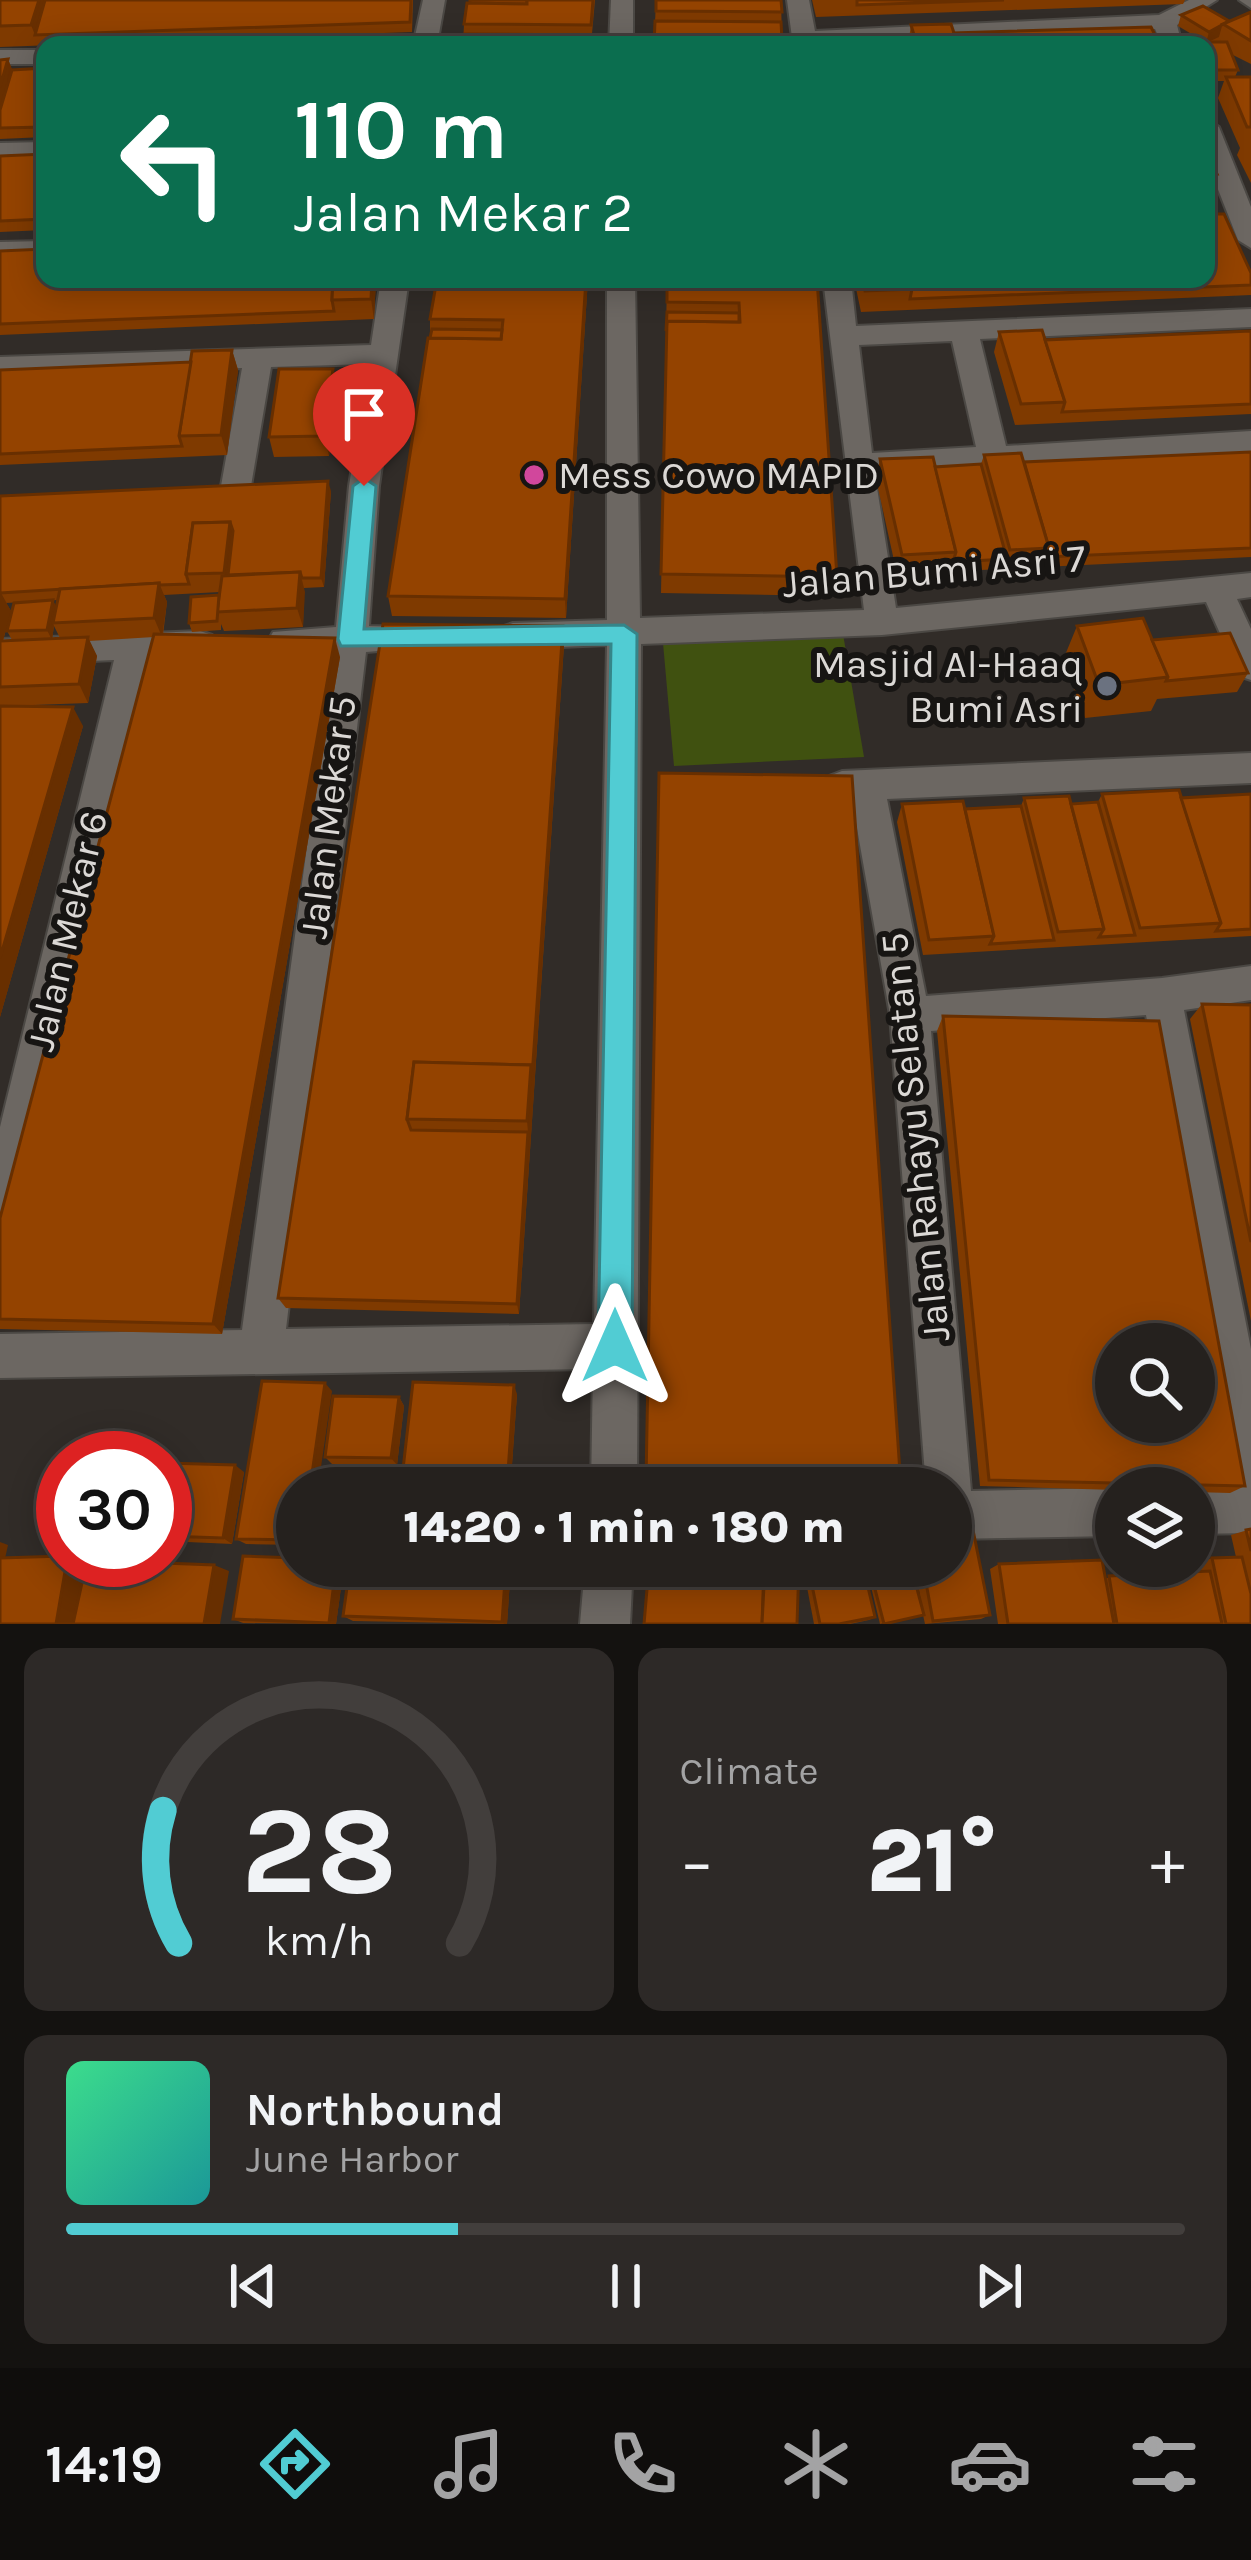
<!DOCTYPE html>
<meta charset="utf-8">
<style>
:root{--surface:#25211e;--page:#2d2927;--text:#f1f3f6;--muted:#a3a3a4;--line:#423e3c;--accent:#51ccd3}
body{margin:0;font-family:Karla,sans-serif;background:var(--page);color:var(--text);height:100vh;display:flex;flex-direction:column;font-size:45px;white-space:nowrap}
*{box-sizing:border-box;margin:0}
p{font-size:39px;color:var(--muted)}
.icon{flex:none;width:66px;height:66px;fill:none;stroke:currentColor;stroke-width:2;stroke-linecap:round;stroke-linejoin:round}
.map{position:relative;height:1624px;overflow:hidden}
.sheet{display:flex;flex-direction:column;gap:24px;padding:24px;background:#141210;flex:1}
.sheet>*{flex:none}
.top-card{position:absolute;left:36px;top:36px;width:1179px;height:252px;border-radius:24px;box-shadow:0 6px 30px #0003,0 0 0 3px var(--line);background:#0b6e4f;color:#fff;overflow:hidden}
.buttons{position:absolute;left:1095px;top:1323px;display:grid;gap:24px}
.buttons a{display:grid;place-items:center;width:120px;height:120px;border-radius:50%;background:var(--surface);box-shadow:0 6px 30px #0003,0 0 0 3px var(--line);font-size:60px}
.speed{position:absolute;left:36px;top:1431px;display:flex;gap:24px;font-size:60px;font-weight:700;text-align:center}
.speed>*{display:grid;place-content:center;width:156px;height:156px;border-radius:50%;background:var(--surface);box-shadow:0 6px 30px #0003,0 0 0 3px var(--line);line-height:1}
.speed .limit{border:18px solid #d22;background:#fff;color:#111}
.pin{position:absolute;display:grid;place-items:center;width:102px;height:102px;color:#fff;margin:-123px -51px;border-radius:50% 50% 50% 0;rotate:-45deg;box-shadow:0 0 12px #0007}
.pin .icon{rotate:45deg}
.me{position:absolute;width:132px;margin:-66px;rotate:0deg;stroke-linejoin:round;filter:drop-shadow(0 0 9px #0008)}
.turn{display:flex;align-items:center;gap:42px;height:252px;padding:0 60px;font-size:54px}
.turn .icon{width:156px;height:156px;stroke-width:2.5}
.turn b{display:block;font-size:84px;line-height:102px}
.big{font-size:90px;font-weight:800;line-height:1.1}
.sheet .card{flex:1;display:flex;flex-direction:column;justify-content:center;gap:18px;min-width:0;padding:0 42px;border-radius:24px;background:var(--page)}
.sheet .dial{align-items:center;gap:0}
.dial svg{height:312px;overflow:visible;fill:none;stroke:var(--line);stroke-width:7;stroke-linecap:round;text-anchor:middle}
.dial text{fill:var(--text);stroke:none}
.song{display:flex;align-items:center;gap:36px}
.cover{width:144px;height:144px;border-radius:18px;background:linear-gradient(135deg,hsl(150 70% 55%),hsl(180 70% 35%))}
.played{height:12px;border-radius:6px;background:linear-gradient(90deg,var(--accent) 35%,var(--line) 35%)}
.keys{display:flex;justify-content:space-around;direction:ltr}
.heat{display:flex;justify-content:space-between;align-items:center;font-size:66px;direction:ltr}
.sheet .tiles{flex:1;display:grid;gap:24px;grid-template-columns:1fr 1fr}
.card:last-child{grid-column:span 2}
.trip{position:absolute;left:276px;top:1467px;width:696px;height:120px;border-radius:60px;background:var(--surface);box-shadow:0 6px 30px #0003,0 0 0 3px var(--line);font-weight:800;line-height:120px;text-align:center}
.tabs{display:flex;height:192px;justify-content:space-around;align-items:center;background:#0f0d0c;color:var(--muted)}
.tabs .icon{width:84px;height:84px}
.tabs .active{color:var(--accent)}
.tabs b{font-size:54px;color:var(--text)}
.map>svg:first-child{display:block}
</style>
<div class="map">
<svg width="1251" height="1624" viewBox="0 0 1251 1624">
<rect width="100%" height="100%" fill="#312c28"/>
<!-- green -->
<path fill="#405110" d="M843,634l21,123 -190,9 -11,-123z"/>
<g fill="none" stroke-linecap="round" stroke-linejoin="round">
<defs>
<g id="minor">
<path d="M423,0h22l-8,45h-24z"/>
<path d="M611,0h22v45h-24z"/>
<path d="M787,0h22l6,31 344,-16 30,-15h28l-40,25 5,20h-20l-7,-16 -362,16z"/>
<path d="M1239,0h12v8z"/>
<rect x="0" y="50" width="45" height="14"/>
<path d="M1206,119l13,8 32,80v41l-13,-8 -32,-81z"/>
<path d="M45,142v16l-45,1v-16z"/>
<path d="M45,241v16l-45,1v-16z"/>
<path d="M381,279h28l-30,207 -10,140 71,2 5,9 -5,9 -74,6 -80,677 308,-5 13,-679 -94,4 -12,-4 -5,-9 5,-9 12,-4 94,-3v-341h28l5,339 224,-8 -41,-331h28l5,47 395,-17v18l-271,12 26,107 245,-15v22l-376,22 21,133 355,-35v24l-14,2 14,30v51l-12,-4 -33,-74 -324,33 -241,9 -4,844h-46l2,-119 -593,9v-44l242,-4 91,-677 -60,-3 -5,-9 5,-9 63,-5 13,-141 19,-122 -97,3 -20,119 -4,8h-22l-4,-8 21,-118 -242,9v-20l371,-12zM952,341l24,106 -104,6 -13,-108z"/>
<path d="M200,631l12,4 5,9 -5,9 -64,6 -127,555 -6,15 -15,6v-108l114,-467 -114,5v-26z"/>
<path d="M1251,753v30l-364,16 39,197 236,-18 89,-12v34l-67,10 67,339v184l-57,1v-46h-4l50,-2 -12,-19 -82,-452 -215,16 40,460 145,-3v48l-165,3v-51h-25l-36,-473 -38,-215 -23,-4 -5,-10 5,-10 13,-5z"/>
<path d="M585,1566h48l-3,58h-50z"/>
</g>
</defs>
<!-- minor casing -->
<use href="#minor" stroke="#4b4844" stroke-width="4"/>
<!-- minor -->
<use href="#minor" fill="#6c6762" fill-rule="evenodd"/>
</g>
<!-- wall -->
<g fill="#7f3a00" fill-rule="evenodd">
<path d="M0,0h413l-1,32 -412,15z"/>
<path d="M470,0h125l-4,45h-128l1,-21z"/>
<path d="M656,0h125l1,40 -128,5z"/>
<path d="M812,0h373l-2,4 -367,13z"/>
<path d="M1251,12v52l-20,-10 7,16 -3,7h16v106l-14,-28 3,-7 -22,-50 6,-17h-17l-1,-36h-6l1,-3h4l-27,-16 3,-11 48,6z"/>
<path d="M911,25l43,8 206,12h-252z"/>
<path d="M8,59l4,11 33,-2v69l-45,2v-79z"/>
<path d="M1206,150l11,24 -4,10 -7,1z"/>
<path d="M45,154v76l-45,2v-76z"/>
<path d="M0,251l45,28h331l-2,40 -374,16z"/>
<path d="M437,279h151l-22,339 -174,-2 -4,-20 42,-258v-19z"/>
<path d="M667,279h150l20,298 -3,19 -173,-3z"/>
<path d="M854,279h352l45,6v10l-390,17z"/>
<path d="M1251,331v83l-236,11 -21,-73 5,-20 46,8z"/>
<path d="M232,350l6,20 -11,85 -227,10v-95l191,-8z"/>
<path d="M337,389l-8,67 -55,1 -5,-20z"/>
<path d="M1251,452v105l-354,17 -21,-95 4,-20 55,8 46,-3 3,-9 40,7z"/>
<path d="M331,491l-7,96 -20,1 -1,39 -79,4 -3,-7v6l-29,2 -3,-9 30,-28 1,-3 -56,3 3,7 -4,33 177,22 -118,677 -222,-5v-111l154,-581 -65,4 8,15 -9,47 -82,3 77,20 -83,291v-521zM57,600l-1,7 -49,24 5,9 -9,1 8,-30 -5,-8zM54,626l6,12 -8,1z"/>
<path d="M1077,626l75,14 96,33 -11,19 -80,7 -6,12 -66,7 -22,-58z"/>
<path d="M564,645l-45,669 -233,-6 -8,-10z"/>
<path d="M659,773l242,715 -256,-1z"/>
<path d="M1102,794l79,4 70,-4v142l-328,19 -26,-133 5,-18 63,5 56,-3 3,-8 47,6 27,-2z"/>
<path d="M1202,1004l49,1v316l-61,-302z"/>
<path d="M943,1016l302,470 -15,7 -36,-1v-4h-78v2l-136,-4 -43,-455z"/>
<path d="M332,1391l-35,97v57l-51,-1 -10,-5z"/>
<path d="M517,1394l-6,85 -103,-3 -5,-7z"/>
<path d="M399,1397l5,9 -7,59 -65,-1 -7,-7z"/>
<path d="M165,1463l79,9 -12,72 -67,-3z"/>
<path d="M1251,1529v95h-253l-8,-55 9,-5 107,14 93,-6 -2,-9 15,-5 24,-1 -5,-22z"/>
<path d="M297,1566h47l-8,58 -93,-1 -10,-4z"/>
<path d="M350,1566h161l-4,58 -154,-3 -10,-5z"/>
<path d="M803,1566h60l12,51 -6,3 -19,4h-36z"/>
<path d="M866,1566h45l12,48 -8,-48h36l39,49 -9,4 -56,5 -2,-9 -43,9z"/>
</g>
<!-- shaded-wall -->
<g fill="#682f00">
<path d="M39,0h13l-17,35 -4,-10z"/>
<path d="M1222,26l-3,11 -13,6 3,-11z"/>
<path d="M8,59l8,21 -16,48v-41z"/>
<path d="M372,279h4l-2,40 -3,-20z"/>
<path d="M586,279h2l-22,339 -1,-19z"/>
<path d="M232,350l6,20 -11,85 -6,-20z"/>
<path d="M333,369l4,20 -8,67 -5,-20z"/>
<path d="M328,481l3,10 -7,96 -3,-9z"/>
<path d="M230,522l6,20 -9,40 -3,-9z"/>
<path d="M300,572l5,20 -2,35 -6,-19z"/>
<path d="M159,583l8,19 -5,35 -8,-19z"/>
<path d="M0,591l11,20 -9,33 -2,-3z"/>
<path d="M53,600l5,10 -5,13 1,3 -2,14 -5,-10z"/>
<path d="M563,626l1,19 -45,669 -2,-10 11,-172 -1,-11z"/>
<path d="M88,637l9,19 -9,47 -9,-19z"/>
<path d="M335,638l5,19 -118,677 -9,-10z"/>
<path d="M73,707l10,19 -83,291v-59z"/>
<path d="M325,1383l7,8 -14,97h-8z"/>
<path d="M514,1385l3,9 -6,85 -3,-7z"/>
<path d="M399,1397l5,9 -7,59 -6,-7z"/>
<path d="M235,1465l9,7 -12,72 -9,-6z"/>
<path d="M0,1542l8,3 -8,36z"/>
<path d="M67,1560h13l7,3 -10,61h-21z"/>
<path d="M214,1565l15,6 -9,53h-16z"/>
<path d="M336,1566h8l-8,58h-4l-3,-1z"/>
<path d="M506,1566h5l-4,58h-3l-2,-2z"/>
</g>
<!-- building -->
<g fill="#944300" stroke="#682f00" stroke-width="3" fill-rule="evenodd">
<path d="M0,0h39l-8,25 -31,1z"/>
<path d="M45,0h366l-1,22 -375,13z"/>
<path d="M470,0h57v4l-57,-1z"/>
<path d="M527,0h66l-2,25 -127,-1 3,-21 60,1z"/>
<path d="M656,0h125l1,12 -126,-1z"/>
<path d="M857,0h147l-147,5z"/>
<path d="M1203,6l26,15 -20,11 -28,-17z"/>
<path d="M1251,12v29l-28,-17z"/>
<path d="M655,21l126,1 1,18 -66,-1 -1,6h-61z"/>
<path d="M951,24l7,21h-41l-6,-20z"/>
<path d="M1151,27l9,18h-202l-4,-12z"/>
<path d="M465,34l126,1v10h-128z"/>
<path d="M716,39l67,1v5h-67z"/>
<path d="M1201,42h26l11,28h-27l-5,-14v-11h-4z"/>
<path d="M8,59l-8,28v-27z"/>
<path d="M45,68v59l-45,1v-18l12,-40z"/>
<path d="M1226,77h25v50h-4z"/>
<path d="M1206,150l11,24h-11z"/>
<path d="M45,154v65l-45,2v-65z"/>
<path d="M1206,214h18l27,59v12l-341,14 2,-10 -2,-10h296z"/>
<path d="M45,249v30h288l-1,21 2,11 -334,13v-73z"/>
<path d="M333,279h39l-1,20 -39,1z"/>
<path d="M437,279h149l-21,320 -177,-3 40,-258 73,1 2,-19 -73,-1z"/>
<path d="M667,279h150l20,298 -176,-3 6,-253 73,1 -1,-19 -72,-1z"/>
<path d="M862,279h48l2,10 -47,2z"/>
<path d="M667,312l72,1v9l-72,-1 -1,10z"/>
<path d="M432,329l70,1 -1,9 -71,-1z"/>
<path d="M1042,330l23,72 -44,2 -22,-72z"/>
<path d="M1251,331v73l-189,8 3,-10 -20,-62z"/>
<path d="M232,350l-11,85 -42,1 13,-85z"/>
<path d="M191,362l-12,74 3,10 -182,8v-84z"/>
<path d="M279,369h54l-9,67 -55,1z"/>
<path d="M1251,452v96l-205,9 3,-9 -25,-86z"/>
<path d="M1021,453l28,95 -39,2 -26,-95z"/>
<path d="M933,457l23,95 -54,3 -22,-96z"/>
<path d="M981,464l26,95 -54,3 3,-10 -21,-85z"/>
<path d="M328,481l-7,97h-19l-2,-6 -72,3 5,-44 -3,-9 -37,1 -7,51 3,10 -30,1v-2l-159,10v-97z"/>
<path d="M230,522l-6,51 -38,1 7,-51z"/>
<path d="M300,572l-3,36 -80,4 5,-36z"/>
<path d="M159,583l-5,35 -101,5 7,-34z"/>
<path d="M219,595l-2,26 -28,2 2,-26z"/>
<path d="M53,600l-6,30 -40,1 7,-28z"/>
<path d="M1143,618l25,59 -69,8 -22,-59z"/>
<path d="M383,624l180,2 -31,451 -1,-12 -117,-3 -7,57 4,11 117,2 -11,172 -239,-6z"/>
<path d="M1230,633l18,40 -82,8 2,-4 -16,-37z"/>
<path d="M154,634l181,4 -122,686 -213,-5v-101z"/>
<path d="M88,637l-9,47 -79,3v-46z"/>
<path d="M0,706l73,1 -73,251z"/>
<path d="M659,773l193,3 49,711 -255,-6z"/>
<path d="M1179,790l42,133 -81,5 -38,-134z"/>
<path d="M1251,794v135l-35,2 5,-8 -40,-125z"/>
<path d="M1069,796l35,133 -46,3 -34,-134z"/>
<path d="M963,801l31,135 -65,4 -27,-136z"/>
<path d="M1098,802l37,133 -36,2 5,-8 -33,-125z"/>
<path d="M1021,806l33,134 -64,4 4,-8 -29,-127z"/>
<path d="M1202,1004l49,1v237z"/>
<path d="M943,1016l216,5 86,465 -256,-6zM1116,1344h78v78h-78z"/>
<path d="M414,1062l117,3 -4,56 -120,-2z"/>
<path d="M262,1381l63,2 -15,105h-13v52l-61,-1z"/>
<path d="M413,1382l101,3 -6,87 -105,-3z"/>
<path d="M333,1396l66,1 -8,61 -66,-1z"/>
<path d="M165,1463l70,2 -12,73 -58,-2z"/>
<path d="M972,1525l18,90 -57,6 -10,-55h28v-39z"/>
<path d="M1251,1529v22l-5,-21z"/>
<path d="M63,1556v4h4l-11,64h-56v-66z"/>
<path d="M243,1556l54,2v8h39l-7,57 -96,-4z"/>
<path d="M1242,1557l9,37v30h-25l-14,-66z"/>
<path d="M87,1560l127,5 -10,59h-131z"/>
<path d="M1102,1560l12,64h-106l-9,-60z"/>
<path d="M350,1566h156l-4,56 -159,-6z"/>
<path d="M649,1566h115l-2,58h-118z"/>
<path d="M765,1566h34l-2,58h-35z"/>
<path d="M808,1566h55l12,51 -36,7h-19z"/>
<path d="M869,1566h42l13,49 -40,9z"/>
<path d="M1210,1571l12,53h-105l-8,-48z"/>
</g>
<!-- route -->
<path fill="#51ccd3" stroke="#358589" stroke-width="3" d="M364,478l12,8 -12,143 260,-4 13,9 -5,712 -5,12 -12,5 -12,-5 -5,-12 13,-702 -270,2 -3,-7 15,-153z"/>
<!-- markers -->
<circle fill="#d1479c" stroke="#171513" stroke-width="4.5" cx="534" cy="475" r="12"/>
<circle fill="#6b7280" stroke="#171513" stroke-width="4.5" cx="1107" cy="686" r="12"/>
<g text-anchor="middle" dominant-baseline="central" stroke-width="12" stroke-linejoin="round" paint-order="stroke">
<!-- poi labels -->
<g font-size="39" fill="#dbd8d5" stroke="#171513" text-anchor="start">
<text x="558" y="475">Mess Cowo MAPID</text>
<text x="1083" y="664" text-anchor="end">Masjid Al-Haaq<tspan x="1083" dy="45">Bumi Asri</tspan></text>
</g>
<!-- street labels -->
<g font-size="39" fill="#dbd8d5" stroke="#171513">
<text transform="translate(934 571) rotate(-5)">Jalan Bumi Asri 7</text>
<text transform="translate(328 817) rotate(-83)">Jalan Mekar 5</text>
<text transform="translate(67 931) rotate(-77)">Jalan Mekar 6</text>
<text transform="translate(915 1137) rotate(-96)">Jalan Rahayu Selatan 5</text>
</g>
</g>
</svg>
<div class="buttons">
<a><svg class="icon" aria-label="search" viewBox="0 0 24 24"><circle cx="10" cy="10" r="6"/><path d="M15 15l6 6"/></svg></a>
<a><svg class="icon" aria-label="layers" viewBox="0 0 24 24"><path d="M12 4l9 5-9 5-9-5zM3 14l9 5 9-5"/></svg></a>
</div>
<div class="speed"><div class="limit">30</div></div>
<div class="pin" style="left:364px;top:486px;background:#d93025"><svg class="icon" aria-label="arrive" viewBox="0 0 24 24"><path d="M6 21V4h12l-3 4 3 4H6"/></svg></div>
<svg class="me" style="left:615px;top:1346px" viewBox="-20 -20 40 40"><path d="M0-17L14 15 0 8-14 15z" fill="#51ccd3" stroke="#fff" stroke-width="4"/></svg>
<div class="trip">14:20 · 1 min · 180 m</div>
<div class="top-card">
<div class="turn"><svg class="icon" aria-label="left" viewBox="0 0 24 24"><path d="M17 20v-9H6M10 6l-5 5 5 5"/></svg><div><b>110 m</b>Jalan Mekar 2</div></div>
</div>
</div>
<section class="sheet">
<div class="tiles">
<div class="card dial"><svg viewBox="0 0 100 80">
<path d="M14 69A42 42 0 1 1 86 69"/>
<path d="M14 69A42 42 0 0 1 10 35" stroke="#51ccd3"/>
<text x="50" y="56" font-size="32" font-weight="700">28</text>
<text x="50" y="72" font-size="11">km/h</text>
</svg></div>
<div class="card"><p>Climate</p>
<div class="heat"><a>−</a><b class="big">21°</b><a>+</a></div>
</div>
<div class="card">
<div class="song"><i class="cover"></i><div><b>Northbound</b><p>June Harbor</p></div></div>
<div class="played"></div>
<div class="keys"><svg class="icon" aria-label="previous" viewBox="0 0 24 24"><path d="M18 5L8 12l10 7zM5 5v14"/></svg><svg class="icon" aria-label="pause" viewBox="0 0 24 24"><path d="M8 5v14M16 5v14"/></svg><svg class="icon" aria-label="next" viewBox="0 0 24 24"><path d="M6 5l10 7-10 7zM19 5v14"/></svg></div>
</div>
</div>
</section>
<nav class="tabs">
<b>14:19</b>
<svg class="icon active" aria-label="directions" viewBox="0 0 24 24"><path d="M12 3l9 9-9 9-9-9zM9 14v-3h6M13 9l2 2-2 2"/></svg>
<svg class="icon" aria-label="music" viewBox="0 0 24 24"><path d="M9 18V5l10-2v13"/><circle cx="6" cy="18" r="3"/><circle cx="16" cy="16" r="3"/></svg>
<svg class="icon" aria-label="phone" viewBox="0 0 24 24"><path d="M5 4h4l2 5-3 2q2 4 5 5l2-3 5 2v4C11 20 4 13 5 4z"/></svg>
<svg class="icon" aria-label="climate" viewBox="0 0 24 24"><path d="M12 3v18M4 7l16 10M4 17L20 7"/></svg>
<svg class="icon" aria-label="car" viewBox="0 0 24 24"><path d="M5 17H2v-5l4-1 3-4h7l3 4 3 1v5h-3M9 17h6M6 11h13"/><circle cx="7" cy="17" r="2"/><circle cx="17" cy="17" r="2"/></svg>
<svg class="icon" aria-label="filters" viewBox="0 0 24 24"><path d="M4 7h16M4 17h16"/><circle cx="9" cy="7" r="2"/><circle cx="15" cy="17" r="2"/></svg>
</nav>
